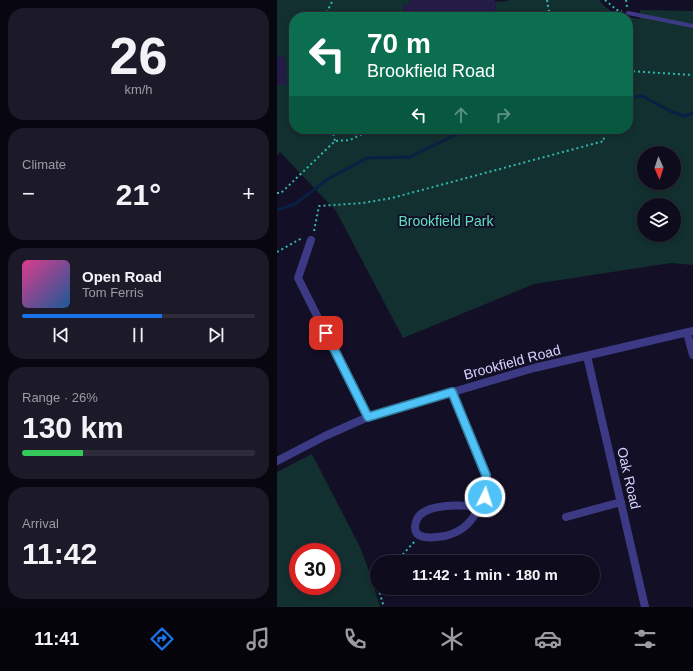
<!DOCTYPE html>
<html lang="en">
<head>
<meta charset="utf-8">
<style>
	:root { --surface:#0e0b1c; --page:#1c1929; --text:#f1f3f6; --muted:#9b9ba3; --line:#2e2b3b; --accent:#1a73e8 }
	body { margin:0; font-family:Helvetica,sans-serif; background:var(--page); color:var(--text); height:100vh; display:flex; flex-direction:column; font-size:15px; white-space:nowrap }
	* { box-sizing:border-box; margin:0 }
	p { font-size:13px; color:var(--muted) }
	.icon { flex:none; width:22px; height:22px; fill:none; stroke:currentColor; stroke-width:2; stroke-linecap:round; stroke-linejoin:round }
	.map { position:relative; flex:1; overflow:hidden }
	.side { display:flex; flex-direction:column; gap:8px; padding:8px; background:#08060f; width:277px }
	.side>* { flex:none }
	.top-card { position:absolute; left:12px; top:12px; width:344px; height:122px; border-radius:16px; box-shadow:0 2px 6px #0003,0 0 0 1px var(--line); background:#0b6e4f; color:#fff; overflow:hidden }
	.needle { width:26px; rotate:177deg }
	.buttons { position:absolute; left:360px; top:146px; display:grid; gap:8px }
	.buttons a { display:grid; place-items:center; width:44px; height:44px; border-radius:50%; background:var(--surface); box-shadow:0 2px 6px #0003,0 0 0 1px var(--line); font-size:20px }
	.speed { position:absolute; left:12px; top:543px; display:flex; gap:8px; font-size:20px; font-weight:700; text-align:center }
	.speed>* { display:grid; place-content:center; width:52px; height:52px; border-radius:50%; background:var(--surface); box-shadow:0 2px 6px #0003,0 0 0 1px var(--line); line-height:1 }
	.speed .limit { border:6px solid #d22; background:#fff; color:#111 }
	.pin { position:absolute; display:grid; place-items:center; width:34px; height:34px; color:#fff; margin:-17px; border-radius:8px; box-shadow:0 2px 6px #0006 }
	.me { position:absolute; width:44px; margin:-22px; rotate:4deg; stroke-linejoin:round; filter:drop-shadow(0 0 3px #0008) }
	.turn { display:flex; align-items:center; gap:14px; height:84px; padding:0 12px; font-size:18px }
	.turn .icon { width:52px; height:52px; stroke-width:2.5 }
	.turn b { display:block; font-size:28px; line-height:34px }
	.lanes { display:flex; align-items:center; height:38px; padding:0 12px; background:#0003; justify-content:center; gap:20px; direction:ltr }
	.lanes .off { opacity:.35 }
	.big { font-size:30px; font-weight:700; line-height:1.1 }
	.side .tile { flex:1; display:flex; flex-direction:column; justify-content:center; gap:6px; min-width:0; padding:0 14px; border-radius:16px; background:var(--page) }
	.side .dial { align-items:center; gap:0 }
	.dial b { font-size:52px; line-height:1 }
	.song { display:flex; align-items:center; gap:12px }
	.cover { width:48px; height:48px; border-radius:6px; background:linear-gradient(135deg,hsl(330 70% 55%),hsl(210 70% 35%)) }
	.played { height:4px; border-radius:2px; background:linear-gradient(90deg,var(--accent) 60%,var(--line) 60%) }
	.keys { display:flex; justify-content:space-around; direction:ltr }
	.heat { display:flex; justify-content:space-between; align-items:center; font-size:22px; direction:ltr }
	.charge { height:6px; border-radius:3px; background:linear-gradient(90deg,#34c759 26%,var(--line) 0) }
	.trip { position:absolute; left:93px; top:555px; width:230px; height:40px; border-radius:20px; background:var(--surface); box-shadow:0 2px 6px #0003,0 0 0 1px var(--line); font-weight:700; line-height:40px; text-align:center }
	.dock { display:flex; height:64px; justify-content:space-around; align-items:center; background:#06040b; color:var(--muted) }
	.dock .icon { width:28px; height:28px }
	.dock .selected { color:var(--accent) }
	.dock b { font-size:18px; color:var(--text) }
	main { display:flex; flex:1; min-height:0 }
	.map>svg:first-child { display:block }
	.green { fill:#12302f; fill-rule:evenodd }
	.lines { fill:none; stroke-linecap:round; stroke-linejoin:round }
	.stream { stroke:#0a1f44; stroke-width:3 }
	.building { fill:#241b47 }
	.path { stroke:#2fb8b0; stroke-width:2; stroke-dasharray:2 3; stroke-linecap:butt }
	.lane { stroke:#3d3a85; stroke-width:4 }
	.street { stroke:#3d3a85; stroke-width:8 }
	.route-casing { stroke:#337fa1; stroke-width:10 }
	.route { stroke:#4fc3f7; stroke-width:7 }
	.labels { text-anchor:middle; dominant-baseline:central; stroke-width:4; stroke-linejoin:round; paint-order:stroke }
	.park-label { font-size:14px; fill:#5fe0c0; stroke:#130f26 }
	.street-label { font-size:14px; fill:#d9d4ff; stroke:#130f26 }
</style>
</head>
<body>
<main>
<section class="side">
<div class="tile dial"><b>26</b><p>km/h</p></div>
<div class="tile"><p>Climate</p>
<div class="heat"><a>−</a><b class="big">21°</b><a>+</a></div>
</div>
<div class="tile">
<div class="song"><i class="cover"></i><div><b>Open Road</b><p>Tom Ferris</p></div></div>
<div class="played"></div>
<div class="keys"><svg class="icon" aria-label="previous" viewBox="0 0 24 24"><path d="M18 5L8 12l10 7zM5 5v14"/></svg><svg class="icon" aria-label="pause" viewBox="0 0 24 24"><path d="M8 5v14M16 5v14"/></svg><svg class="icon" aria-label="next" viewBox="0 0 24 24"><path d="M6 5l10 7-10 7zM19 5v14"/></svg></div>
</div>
<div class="tile"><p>Range · 26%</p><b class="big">130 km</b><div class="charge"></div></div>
<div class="tile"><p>Arrival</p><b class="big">11:42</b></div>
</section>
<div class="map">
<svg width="416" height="607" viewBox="0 0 416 607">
	<rect width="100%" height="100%" fill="#130f26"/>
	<path class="green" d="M0,0H132V4L126,5L127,17H17V129H351V17H219L218,2L231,1V0H322C332,14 347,16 363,19V10L416,11V265L394,263L257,284L126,338L59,211L3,152L0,156ZM367,153H397V183H367ZM367,205H397V235H367Z
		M35,454L83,547L92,571L103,607H0V472ZM21,552H55V586H21Z"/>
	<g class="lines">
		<path class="stream" d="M351,98L365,96L395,112L408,116L416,113
			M0,210L18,204L51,179L90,158L133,157L178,135L186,129"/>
	</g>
	<path class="building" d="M132,0H218L219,17H127L126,5L132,4Z
		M8,56L10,85H0V57Z"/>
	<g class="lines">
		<path class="path" d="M270,0L273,17
			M328,0L340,10L345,11
			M349,0L350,7
			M47,17L56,0
			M351,71L416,75
			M55,129L58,141
			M0,193H4L58,141L73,140L95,129
			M37,231L42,206L86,203L115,198L327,141L326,129
			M0,252L25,238
			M119,562L138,541
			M100,583V585
			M101,588L107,607"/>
		<path class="lane" d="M351,13L416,26"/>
		<path class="street" d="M34,240L21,278L91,417
			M410,333L416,355
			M310,356L368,607
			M175,392C184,413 193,434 202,456C204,462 209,469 209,476C211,490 206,501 199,513C191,526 183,532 168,536C156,538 133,541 139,522C144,502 187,505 203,507
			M0,461L48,436L91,417L257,368L416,331
			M289,517L344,502"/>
	</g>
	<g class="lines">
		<defs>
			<path id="route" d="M49,333L91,417L175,392L209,475L208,497"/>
		</defs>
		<use href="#route" class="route-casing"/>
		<use href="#route" class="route"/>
	</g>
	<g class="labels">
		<g class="park-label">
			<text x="169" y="221">Brookfield Park</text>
		</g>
		<g class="street-label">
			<text transform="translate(235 362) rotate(-15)">Brookfield Road</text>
			<text transform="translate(352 478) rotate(77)">Oak Road</text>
		</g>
	</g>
</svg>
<div class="buttons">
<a><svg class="needle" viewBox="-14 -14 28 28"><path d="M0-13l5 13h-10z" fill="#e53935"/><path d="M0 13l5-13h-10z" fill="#9b9ba3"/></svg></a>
<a><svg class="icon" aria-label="layers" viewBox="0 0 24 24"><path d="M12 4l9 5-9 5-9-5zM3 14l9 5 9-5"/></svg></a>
</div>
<div class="speed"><div class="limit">30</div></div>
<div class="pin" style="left:49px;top:333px;background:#d93025"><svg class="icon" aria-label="arrive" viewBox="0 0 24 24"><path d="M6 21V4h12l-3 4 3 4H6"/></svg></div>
<svg class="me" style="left:208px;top:497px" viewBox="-20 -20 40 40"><circle r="17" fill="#4fc3f7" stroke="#fff" stroke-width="3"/><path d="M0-11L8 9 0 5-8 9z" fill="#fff"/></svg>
<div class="trip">11:42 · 1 min · 180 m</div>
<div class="top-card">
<div class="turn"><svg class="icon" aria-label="left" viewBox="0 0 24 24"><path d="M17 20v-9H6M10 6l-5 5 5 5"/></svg><div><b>70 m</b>Brookfield Road</div></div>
<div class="lanes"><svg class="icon" aria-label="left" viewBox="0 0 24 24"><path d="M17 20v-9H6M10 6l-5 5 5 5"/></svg><svg class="icon off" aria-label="ahead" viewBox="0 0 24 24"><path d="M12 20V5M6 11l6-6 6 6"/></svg><svg class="icon off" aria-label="right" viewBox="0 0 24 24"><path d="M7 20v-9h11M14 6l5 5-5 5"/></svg></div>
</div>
</div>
</main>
<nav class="dock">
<b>11:41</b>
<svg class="icon selected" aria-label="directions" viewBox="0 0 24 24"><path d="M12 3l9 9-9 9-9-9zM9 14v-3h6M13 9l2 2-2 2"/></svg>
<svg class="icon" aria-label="music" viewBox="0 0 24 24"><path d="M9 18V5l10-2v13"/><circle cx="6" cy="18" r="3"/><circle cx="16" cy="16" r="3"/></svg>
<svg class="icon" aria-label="phone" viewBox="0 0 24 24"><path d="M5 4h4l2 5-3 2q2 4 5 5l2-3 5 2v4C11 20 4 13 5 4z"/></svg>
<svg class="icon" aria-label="climate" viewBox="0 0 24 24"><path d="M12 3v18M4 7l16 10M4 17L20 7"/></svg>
<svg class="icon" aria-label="car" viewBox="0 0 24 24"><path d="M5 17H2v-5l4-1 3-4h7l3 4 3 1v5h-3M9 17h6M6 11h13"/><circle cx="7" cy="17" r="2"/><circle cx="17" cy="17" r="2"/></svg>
<svg class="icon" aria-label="filters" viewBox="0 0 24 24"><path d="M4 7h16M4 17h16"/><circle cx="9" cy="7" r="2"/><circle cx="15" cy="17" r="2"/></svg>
</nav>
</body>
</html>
